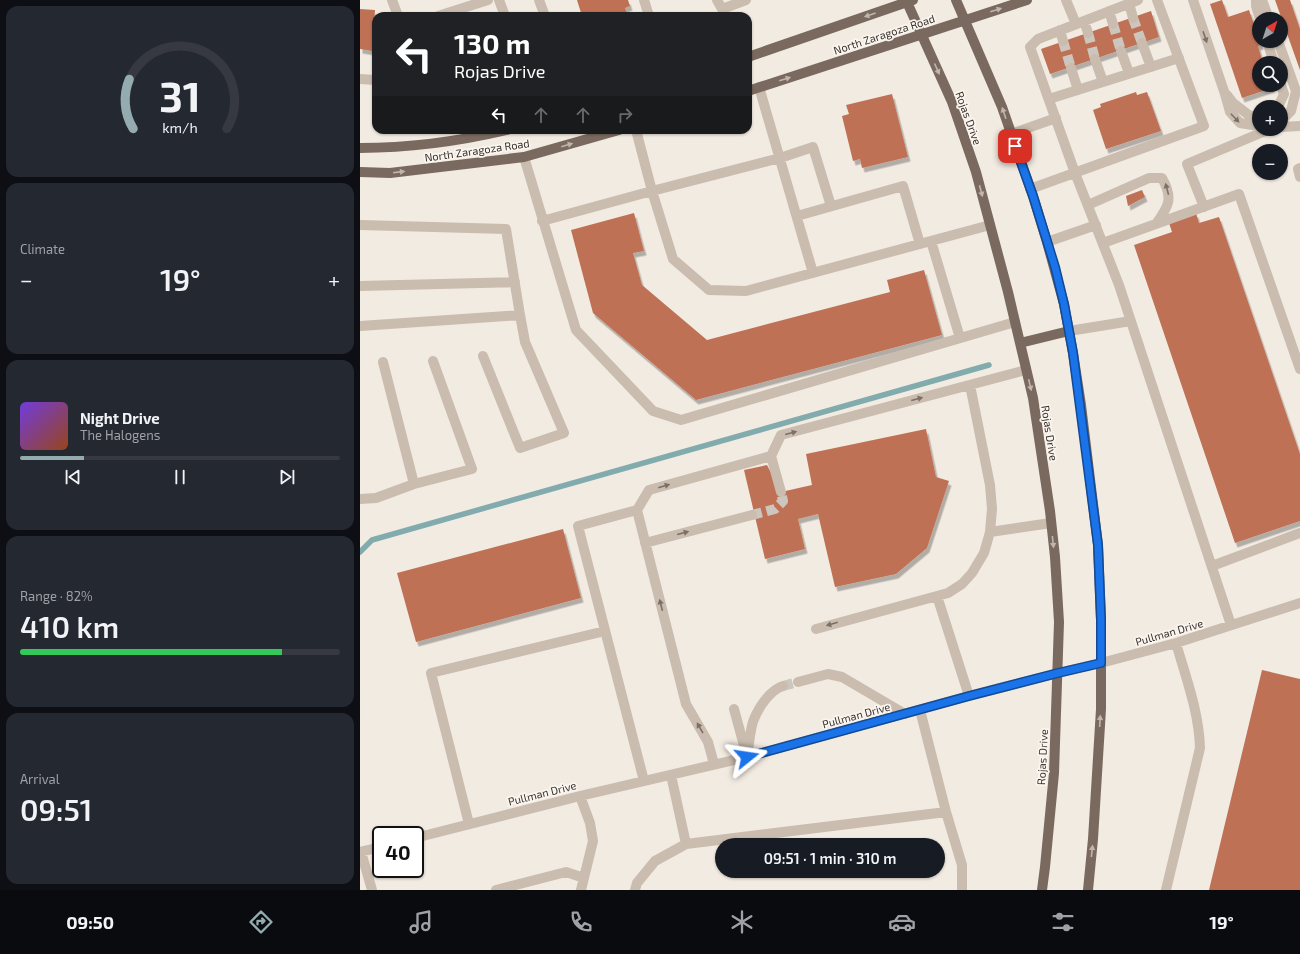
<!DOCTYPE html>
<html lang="en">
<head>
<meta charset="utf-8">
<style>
	:root { --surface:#171b24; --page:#242831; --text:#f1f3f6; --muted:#9ea1a6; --line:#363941; --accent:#94abaf }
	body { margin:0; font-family:"Exo 2",sans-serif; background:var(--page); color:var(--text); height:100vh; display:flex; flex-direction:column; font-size:15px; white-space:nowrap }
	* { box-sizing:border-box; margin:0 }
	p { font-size:13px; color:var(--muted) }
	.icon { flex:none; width:22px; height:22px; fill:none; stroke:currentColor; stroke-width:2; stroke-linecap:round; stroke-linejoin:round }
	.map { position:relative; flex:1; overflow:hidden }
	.details { display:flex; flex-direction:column; gap:6px; padding:6px; background:#0d0f14; width:360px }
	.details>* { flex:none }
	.guide { position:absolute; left:12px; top:12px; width:380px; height:122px; border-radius:12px; box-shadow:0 1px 3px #0004; background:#202124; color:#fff; overflow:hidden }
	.needle { width:26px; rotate:39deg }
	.buttons { position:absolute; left:892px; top:12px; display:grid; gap:8px }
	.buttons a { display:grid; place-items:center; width:36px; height:36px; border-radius:50%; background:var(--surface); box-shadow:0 1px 3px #0004; font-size:20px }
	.speed { position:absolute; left:12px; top:826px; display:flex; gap:8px; font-size:20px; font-weight:700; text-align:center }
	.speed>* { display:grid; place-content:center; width:52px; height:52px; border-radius:50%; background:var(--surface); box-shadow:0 1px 3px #0004; line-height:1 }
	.speed .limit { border:2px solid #111; border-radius:6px; background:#fff; color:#111 }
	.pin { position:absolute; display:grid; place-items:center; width:34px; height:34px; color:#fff; margin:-17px; border-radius:8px; box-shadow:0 2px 6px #0006 }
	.me { position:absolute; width:44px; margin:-22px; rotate:75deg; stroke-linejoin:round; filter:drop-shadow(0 0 3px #0008) }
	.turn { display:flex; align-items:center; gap:14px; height:84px; padding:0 16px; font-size:18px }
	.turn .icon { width:52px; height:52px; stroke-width:2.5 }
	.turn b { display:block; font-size:28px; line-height:34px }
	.lanes { display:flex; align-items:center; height:38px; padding:0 16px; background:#0003; justify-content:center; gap:20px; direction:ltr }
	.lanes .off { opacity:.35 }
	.big { font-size:30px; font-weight:600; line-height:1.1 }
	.details .tile { flex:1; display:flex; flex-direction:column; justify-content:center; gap:6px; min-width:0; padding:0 14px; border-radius:12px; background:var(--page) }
	.details .dial { align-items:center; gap:0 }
	.dial svg { height:104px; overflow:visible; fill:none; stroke:var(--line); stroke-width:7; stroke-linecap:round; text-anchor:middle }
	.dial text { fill:var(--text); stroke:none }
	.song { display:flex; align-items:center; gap:12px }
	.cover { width:48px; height:48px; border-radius:6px; background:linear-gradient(135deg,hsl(260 70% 55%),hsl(20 70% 35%)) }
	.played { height:4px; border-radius:2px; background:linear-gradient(90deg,var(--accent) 20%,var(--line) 20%) }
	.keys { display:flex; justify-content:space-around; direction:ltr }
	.heat { display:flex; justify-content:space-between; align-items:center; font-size:22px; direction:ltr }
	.charge { height:6px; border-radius:3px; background:linear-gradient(90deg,#34c759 82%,var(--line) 0) }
	.trip { position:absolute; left:355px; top:838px; width:230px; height:40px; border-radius:20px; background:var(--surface); box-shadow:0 1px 3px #0004; font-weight:600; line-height:40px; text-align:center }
	.menu { display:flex; height:64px; justify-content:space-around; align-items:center; background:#090b0e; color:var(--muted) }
	.menu .icon { width:28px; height:28px }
	.menu .current { color:var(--accent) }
	.menu b { font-size:18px; color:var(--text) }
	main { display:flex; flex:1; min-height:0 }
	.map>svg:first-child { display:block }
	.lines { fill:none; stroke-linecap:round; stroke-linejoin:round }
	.stream { stroke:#82abae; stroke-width:5.5 }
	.building { fill:#bf7154; filter:url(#shadow) }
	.minor-tunnel { stroke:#cdc6be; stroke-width:10; stroke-dasharray:10 5; stroke-linecap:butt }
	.minor { stroke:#cabcae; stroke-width:10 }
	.major { stroke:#7a695e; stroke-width:10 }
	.oneway { fill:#c0b6ae }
	.oneway2 { fill:#7b7066 }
	.route-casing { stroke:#114b97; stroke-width:10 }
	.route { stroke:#1a73e8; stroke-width:7 }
	.labels { text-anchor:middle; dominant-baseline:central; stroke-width:3.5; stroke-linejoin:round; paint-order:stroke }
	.street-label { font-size:11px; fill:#3a312c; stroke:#faf5ef }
</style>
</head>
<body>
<main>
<section class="details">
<div class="tile dial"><svg viewBox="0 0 100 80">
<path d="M14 69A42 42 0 1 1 86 69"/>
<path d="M14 69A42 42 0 0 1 11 31" stroke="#94abaf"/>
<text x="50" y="56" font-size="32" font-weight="700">31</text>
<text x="50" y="72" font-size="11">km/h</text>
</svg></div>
<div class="tile"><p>Climate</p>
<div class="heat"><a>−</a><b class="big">19°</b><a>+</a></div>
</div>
<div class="tile">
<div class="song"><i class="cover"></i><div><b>Night Drive</b><p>The Halogens</p></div></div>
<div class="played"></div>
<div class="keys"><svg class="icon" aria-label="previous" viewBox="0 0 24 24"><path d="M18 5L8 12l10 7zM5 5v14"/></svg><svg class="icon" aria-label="pause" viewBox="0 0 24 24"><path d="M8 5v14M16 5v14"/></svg><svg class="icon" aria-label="next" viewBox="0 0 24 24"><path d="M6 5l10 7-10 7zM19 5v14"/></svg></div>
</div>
<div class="tile"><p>Range · 82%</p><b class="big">410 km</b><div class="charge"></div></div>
<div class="tile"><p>Arrival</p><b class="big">09:51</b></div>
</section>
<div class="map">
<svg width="940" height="890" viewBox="0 0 940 890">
	<defs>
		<filter id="shadow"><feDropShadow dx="2.5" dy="4.5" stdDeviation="0" flood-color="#0004"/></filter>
	</defs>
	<rect width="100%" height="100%" fill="#f2ebe2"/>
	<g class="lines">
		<path class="stream" d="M0,552L12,540L629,365"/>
	</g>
	<path class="building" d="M217,0H268L270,6L265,8L267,13L258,16H222Z
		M862,0L868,17L889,10L901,45L898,46L903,63H899V85H911L912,88L882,98L850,4Z
		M915,0H930L940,29V70Z
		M0,9L15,10L12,51L0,49Z
		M791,11L799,37L690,74L681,49Z
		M776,92L777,95L787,92L801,131L746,149L733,110L741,107L740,104Z
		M532,94L548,157L502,168L500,159L493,161L482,116L489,114L486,105Z
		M782,190L785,197L768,206L766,196Z
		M274,213L284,251L273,253L282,285L347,340L530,292L527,280L564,270L582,335L336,400L233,313L211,230Z
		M836,213L839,223L859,217L940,454V521L875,543L774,245L812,232L809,223Z
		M566,429L576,477L589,481L567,548L536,574L475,587L458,514L438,519L445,549L405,559L384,470L407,465L421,492L452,485L446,454Z
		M203,529L221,598L56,642L37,573Z
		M902,670L940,679V890H849Z"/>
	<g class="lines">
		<path class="minor-tunnel" d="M773,18L782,43
			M753,24L761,51
			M728,33L735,59
			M703,41L711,68
			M392,515L415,509L423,501L421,492
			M423,686L438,682"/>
		<path class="minor" d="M32,0L38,16
			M139,0L145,16
			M179,0L185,16
			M284,0L289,16
			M357,0L362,9L386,0
			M706,0L716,24
			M778,0L678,39L670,47L715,173L759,285L871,625
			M833,0L865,94L870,112L880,123L899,126
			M896,0V6L900,19
			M902,0L909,19
			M769,3L773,18
			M749,11L753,24
			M78,16L128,0
			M724,21L728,33
			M700,30L703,41
			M907,41L914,63
			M918,41L936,91L931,111L921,121
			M782,43L791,67
			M761,51L769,73
			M735,59L743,82
			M711,68L718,90
			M0,79L16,80
			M399,87L453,273
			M867,95L873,103L890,116H899
			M689,99L819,58
			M918,107L924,94L921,85
			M921,127L940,126
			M276,130L292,191L313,259L349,290L386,291L630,225
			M651,134L696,118
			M164,157L216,330L293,411L321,420L655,322
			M940,168L938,169L940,177
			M670,189L844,126L797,0
			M728,205L789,178H802C814,199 808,207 796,224
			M844,207L827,164L910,129
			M437,216L543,186L560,244
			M182,221L292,191L420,158L453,147L471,206
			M0,225L146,229L160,315
			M571,241L600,338
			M687,242L736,225
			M743,243L879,194L940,369
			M0,286L155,282
			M0,326L160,315L165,342L204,433L160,448L123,356
			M709,331L771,321
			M23,362L54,484
			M411,456L421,492
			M0,499L16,498L54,484L112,469L73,361
			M277,510L326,704L348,742L354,764
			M630,532L691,523
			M285,543L392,515
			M852,566L940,533
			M577,596L609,696
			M456,629L588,593L602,584L612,573L624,553L630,532L632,509L630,485L610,385
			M438,682L468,674L482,677L545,714
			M374,709L386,753
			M387,757C389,747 390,728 394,719C399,707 410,690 423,686
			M311,775L326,844L586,812L560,710
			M284,781L218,526L277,510L289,490L411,456L421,435L666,370
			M220,796L230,823L233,841L221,890
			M586,812L602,865V890
			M109,824L71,673L245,631
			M55,838L220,796L387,757L609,696L698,673L741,663L816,643L940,603
			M0,852L21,847
			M1,852L12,890
			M136,890L206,872L224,878
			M275,890L277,883L295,861L326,844
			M806,890L840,748C839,712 826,678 816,643"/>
		<path class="major" d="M546,0L592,102L616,172L648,292L673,398L690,511L695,557L699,622L694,773L685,867L682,890
			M596,0L642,107L673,196L687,242L704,304L713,353L721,405L738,545L741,620V709L733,839L728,890
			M388,57L553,0
			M388,91L667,0
			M0,148C49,148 100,141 147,130
			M0,172L30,173L164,157L259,130
			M660,343L709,331"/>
	</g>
	<defs><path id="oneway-solid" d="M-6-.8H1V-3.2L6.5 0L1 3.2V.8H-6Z"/></defs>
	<g class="oneway">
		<use href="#oneway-solid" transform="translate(636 10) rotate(-18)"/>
		<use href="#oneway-solid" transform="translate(510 15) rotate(161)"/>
		<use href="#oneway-solid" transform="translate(577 69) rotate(66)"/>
		<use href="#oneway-solid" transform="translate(425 79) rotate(-18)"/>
		<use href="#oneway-solid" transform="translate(644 113) rotate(-109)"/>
		<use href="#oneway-solid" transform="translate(207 145) rotate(-16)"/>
		<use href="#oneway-solid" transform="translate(39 172) rotate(-7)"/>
		<use href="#oneway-solid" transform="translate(621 191) rotate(75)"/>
		<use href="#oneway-solid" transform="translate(670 385) rotate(77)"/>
		<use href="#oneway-solid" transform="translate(693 542) rotate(84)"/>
		<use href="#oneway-solid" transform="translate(740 721) rotate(-87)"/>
		<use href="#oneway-solid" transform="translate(732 851) rotate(-84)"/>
	</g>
	<g class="oneway2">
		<use href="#oneway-solid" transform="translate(845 37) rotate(71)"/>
		<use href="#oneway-solid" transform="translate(875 118) rotate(46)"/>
		<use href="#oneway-solid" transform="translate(807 189) rotate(-105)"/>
		<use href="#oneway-solid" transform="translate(557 399) rotate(-15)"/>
		<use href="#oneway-solid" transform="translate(431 433) rotate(-15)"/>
		<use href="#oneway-solid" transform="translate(304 486) rotate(-16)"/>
		<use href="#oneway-solid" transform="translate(323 533) rotate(-15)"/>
		<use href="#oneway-solid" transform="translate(301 605) rotate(-104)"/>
		<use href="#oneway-solid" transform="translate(472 624) rotate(164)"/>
		<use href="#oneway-solid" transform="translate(340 728) rotate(-120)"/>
	</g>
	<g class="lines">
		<defs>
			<path id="route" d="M387,757L609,696L698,673L741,663V620L738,545L713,353L704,304L695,267L673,196L655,146"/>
		</defs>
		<use href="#route" class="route-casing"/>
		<use href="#route" class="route"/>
	</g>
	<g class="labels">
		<g class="street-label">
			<text transform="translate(524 34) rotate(-18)">North Zaragoza Road</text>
			<text transform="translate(609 118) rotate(70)">Rojas Drive</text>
			<text transform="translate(117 150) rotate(-8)">North Zaragoza Road</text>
			<text transform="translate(690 433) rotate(81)">Rojas Drive</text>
			<text transform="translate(809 632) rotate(-16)">Pullman Drive</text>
			<text transform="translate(496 715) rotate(-15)">Pullman Drive</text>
			<text transform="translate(682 757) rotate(-87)">Rojas Drive</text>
			<text transform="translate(182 793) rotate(-14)">Pullman Drive</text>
		</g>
	</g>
</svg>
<div class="buttons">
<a><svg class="needle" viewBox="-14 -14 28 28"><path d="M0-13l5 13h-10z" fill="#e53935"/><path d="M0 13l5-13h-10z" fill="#9ea1a6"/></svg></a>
<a><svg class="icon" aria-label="search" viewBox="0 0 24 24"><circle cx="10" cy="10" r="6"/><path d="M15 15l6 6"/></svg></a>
<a>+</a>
<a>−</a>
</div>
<div class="speed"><div class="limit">40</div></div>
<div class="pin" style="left:655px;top:146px;background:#d93025"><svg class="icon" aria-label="arrive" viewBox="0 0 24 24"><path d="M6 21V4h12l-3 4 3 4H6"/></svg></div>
<svg class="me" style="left:387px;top:757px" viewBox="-20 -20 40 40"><path d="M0-17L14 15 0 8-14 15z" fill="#1a73e8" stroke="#fff" stroke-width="4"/></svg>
<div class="trip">09:51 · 1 min · 310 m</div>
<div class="guide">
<div class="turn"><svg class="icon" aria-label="left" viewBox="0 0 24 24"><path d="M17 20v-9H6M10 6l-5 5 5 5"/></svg><div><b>130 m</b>Rojas Drive</div></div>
<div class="lanes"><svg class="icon" aria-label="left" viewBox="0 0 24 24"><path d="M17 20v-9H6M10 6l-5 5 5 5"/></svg><svg class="icon off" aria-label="ahead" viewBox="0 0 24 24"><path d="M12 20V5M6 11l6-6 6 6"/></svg><svg class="icon off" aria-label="ahead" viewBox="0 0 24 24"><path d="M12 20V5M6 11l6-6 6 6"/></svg><svg class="icon off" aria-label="right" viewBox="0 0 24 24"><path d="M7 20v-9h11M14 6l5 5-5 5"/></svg></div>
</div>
</div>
</main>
<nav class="menu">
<b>09:50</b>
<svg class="icon current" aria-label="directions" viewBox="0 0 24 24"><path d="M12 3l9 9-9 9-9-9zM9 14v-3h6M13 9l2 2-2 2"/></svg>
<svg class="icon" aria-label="music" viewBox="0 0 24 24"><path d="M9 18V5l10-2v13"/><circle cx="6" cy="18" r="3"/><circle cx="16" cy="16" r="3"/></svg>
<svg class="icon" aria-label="phone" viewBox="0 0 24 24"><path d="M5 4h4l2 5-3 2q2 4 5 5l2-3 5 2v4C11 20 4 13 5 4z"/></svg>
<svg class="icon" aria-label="climate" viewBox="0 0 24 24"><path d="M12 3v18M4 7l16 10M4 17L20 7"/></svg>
<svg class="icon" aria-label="car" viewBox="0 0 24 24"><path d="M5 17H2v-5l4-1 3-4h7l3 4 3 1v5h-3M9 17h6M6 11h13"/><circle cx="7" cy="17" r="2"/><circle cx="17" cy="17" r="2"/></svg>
<svg class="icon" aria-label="filters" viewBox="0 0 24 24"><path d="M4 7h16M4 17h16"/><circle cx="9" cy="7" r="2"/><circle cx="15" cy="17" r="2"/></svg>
<b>19°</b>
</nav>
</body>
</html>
